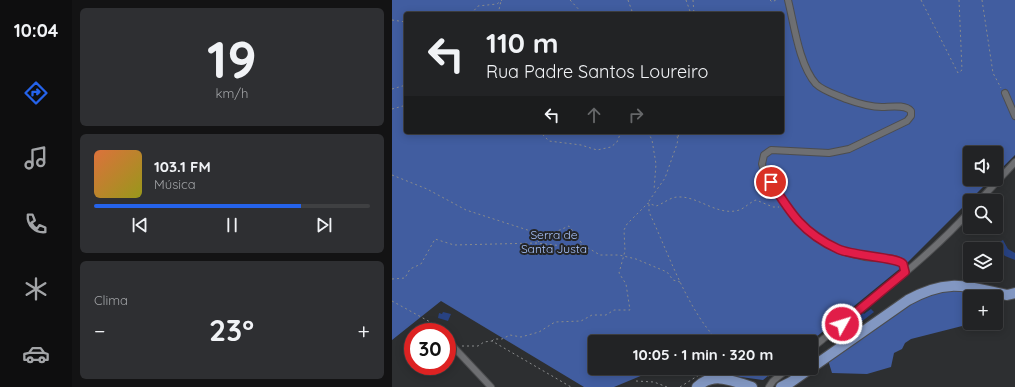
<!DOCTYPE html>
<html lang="pt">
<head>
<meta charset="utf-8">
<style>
	:root { --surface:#222325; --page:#2e2f32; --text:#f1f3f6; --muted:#a2a4a7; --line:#3f4042; --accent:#2563eb }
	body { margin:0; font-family:Quicksand,sans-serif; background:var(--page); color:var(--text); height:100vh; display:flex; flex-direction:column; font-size:15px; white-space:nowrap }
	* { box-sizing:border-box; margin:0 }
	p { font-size:13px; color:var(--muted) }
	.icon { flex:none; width:22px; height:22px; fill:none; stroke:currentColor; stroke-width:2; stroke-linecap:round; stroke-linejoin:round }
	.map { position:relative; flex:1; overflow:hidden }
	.side { display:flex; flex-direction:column; gap:8px; padding:8px; background:#131314; width:320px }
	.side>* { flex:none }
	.hud { position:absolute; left:12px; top:12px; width:380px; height:122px; border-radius:4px; box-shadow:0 2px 10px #0003,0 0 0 1px var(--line); background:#222325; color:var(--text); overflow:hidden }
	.controls { position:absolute; left:571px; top:146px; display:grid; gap:8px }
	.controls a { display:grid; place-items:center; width:40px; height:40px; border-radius:4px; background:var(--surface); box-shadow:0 2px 10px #0003,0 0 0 1px var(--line); font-size:20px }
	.speed { position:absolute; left:12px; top:323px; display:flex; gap:8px; font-size:20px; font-weight:700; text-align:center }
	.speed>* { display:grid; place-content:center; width:52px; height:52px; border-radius:50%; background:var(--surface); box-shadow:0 2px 10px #0003,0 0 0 1px var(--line); line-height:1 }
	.speed .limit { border:6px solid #d22; background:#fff; color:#111 }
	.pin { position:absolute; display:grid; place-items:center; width:34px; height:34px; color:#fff; margin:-17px; border:2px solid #fff; border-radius:50%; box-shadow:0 1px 4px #0007 }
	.me { position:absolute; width:44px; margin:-22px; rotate:51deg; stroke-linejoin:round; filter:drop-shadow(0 0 3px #0008) }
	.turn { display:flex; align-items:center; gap:14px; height:84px; padding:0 16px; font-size:18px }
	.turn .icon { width:52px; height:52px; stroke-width:2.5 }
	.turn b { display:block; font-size:28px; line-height:34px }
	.lanes { display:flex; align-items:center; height:38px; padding:0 16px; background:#0003; justify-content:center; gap:20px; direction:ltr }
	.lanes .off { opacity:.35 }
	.big { font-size:30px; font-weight:700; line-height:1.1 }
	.side .tile { flex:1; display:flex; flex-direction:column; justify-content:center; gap:6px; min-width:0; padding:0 14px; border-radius:6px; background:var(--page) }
	.side .dial { align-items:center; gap:0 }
	.dial b { font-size:52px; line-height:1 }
	.song { display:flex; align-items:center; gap:12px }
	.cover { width:48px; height:48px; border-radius:6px; background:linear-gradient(135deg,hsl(20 70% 55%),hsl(60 70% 35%)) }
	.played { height:4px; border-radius:2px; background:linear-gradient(90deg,var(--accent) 75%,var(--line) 75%) }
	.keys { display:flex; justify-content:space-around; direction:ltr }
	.heat { display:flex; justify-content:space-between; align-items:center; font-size:22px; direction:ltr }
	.trip { position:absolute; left:196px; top:335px; width:230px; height:40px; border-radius:4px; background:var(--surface); box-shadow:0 2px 10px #0003,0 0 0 1px var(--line); font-weight:700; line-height:40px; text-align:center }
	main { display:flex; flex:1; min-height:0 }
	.menu { display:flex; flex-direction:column; width:72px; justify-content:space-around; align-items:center; background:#0e0e0f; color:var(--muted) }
	.menu .icon { width:28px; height:28px }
	.menu .current { color:var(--accent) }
	.menu b { font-size:18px; color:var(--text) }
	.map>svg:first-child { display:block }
	.forest { fill:#415da0; fill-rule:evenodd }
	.building { fill:#284282 }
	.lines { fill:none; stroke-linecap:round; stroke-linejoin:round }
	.minor-casing { stroke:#4c4d4f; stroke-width:8 }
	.primary-casing { stroke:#4c4d4f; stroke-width:12 }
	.path { stroke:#898b8c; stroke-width:1; stroke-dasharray:2 3; stroke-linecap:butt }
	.minor { stroke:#6e6f72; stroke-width:6 }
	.primary { stroke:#8297c2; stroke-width:10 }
	.route-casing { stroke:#92132f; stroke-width:10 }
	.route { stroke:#e11d48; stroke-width:7 }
	.labels { text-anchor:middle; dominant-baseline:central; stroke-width:4; stroke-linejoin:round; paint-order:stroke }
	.park-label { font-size:12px; fill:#a9c4fd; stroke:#242527 }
</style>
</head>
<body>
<main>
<nav class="menu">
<b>10:04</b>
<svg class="icon current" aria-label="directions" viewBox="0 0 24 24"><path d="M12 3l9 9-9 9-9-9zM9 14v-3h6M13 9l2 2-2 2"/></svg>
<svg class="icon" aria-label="music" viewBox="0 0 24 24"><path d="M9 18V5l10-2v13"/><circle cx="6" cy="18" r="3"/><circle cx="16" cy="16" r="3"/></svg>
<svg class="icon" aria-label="phone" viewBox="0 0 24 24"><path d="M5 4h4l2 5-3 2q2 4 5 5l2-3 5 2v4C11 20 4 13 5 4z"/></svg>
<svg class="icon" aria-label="climate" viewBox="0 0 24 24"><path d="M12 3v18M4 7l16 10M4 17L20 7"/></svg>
<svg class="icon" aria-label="car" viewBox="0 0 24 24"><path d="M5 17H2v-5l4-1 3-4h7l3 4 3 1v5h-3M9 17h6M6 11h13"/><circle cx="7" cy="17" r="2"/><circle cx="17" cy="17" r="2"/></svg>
</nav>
<section class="side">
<div class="tile dial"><b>19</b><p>km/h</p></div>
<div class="tile">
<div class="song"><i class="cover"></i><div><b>103.1 FM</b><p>Música</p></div></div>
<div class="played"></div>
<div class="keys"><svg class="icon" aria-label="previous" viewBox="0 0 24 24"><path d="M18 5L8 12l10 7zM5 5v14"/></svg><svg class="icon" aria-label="pause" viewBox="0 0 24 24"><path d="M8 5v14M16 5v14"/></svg><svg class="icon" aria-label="next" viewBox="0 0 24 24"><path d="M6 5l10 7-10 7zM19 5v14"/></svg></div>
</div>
<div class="tile"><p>Clima</p>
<div class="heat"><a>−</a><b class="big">23°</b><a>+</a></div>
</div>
</section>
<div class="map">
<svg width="623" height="387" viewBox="0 0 623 387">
	<rect width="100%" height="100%" fill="#2d2f31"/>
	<path class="forest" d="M0,0H623V155L604,174V153H578V179H599L516,262L418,342H203V368H386L371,380L304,371L251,375L222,387H192L49,301L0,340ZM14,14H390V132H14Z
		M574,288L578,324L519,339L513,343L510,349L502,353L499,367L475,374L440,373L436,360L518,302L547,289Z"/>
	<path class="building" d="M611,240L616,249L623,253V260L613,256L608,251L604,244Z
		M479,309L482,312L460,329L456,325L471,313L472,314Z
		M51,312L59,314L56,321L46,318L47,313L50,314Z"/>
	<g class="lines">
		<defs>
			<path id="minor" d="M396,0C402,24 407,65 424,84C431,91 445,95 454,99C465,103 478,107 490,107C498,107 513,104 519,111V116L515,121L457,149L437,153L379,150L372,155L370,164L372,171C393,205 408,233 447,250C454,253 465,255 473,257C484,259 504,255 511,264L513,272
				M613,93L623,116
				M587,201L623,162
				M55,340L99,387
				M419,349C473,304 531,263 578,211
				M377,387L381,381L397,368"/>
			<path id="primary" d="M305,387C322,371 340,381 360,387
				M389,387L399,382L516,300C556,278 573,286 615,295L623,293"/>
		</defs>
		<use href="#minor" class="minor-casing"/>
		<use href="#primary" class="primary-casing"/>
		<path class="path" d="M178,0L191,14
			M236,0L241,14
			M294,0L299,14
			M301,0L302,14
			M378,0L380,2L384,0
			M529,0L566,73L570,70L567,0
			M590,0L601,73L609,88
			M79,14L86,6L105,4L110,0
			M106,14L109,1
			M0,20L14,22
			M0,89L14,85
			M0,109L11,106L14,108
			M256,132L260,140L264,164L262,190
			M283,132L286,139L285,144L273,178L257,201V212C276,252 295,310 327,342
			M136,133H149L157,141L189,145L205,150L219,147L225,142L229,132
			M286,137L287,132
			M0,175L35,189L74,210L154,236L177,226L191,245L208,255H227L244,259L275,272L281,280L288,282
			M146,242L154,236
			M0,279L13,278L18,269L29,264L43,239L62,245L145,243L180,247L190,245
			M0,301L40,323L46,332
			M100,341L102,339H110L118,335L129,337L147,332L163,322L189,321L200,315H214L222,310H238L234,284L227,273L233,251L232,230L235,224L256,203L264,206C271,204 278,197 286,197C305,196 323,214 343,211C352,210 356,203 364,200L381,207H387
			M70,346H86L92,342L100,341L179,387
			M362,368L377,376
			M244,381L262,382L275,387
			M288,387L318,368"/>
		<use href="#minor" class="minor"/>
		<use href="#primary" class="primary"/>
	</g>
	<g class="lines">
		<defs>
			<path id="route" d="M379,182C399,214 411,233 446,249C460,256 505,257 511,264L513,272L450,324"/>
		</defs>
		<use href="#route" class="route-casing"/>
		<use href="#route" class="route"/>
	</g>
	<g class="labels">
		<g class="park-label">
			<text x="162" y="234">Serra de<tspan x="162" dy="14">Santa Justa</tspan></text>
		</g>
	</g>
</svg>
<div class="controls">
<a><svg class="icon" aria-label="sound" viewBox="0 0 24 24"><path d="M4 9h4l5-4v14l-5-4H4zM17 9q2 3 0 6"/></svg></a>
<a><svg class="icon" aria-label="search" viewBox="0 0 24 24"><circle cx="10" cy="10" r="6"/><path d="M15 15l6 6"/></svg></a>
<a><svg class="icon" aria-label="layers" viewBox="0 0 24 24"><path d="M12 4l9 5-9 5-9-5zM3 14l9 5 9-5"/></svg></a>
<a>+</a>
</div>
<div class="speed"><div class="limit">30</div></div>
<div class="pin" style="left:379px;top:182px;background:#d93025"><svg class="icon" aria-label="arrive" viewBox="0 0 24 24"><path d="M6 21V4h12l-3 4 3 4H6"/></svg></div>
<svg class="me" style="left:450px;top:324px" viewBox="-20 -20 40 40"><circle r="17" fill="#e11d48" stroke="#fff" stroke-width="3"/><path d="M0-11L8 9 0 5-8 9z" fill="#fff"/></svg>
<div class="trip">10:05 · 1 min · 320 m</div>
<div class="hud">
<div class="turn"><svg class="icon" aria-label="left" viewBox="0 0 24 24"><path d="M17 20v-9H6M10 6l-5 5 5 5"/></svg><div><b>110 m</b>Rua Padre Santos Loureiro</div></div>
<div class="lanes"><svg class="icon" aria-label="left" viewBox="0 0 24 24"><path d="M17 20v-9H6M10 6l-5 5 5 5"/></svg><svg class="icon off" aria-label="ahead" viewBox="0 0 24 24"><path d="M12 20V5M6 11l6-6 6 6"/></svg><svg class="icon off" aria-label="right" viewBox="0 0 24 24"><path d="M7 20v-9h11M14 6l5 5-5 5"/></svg></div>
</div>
</div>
</main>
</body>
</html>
